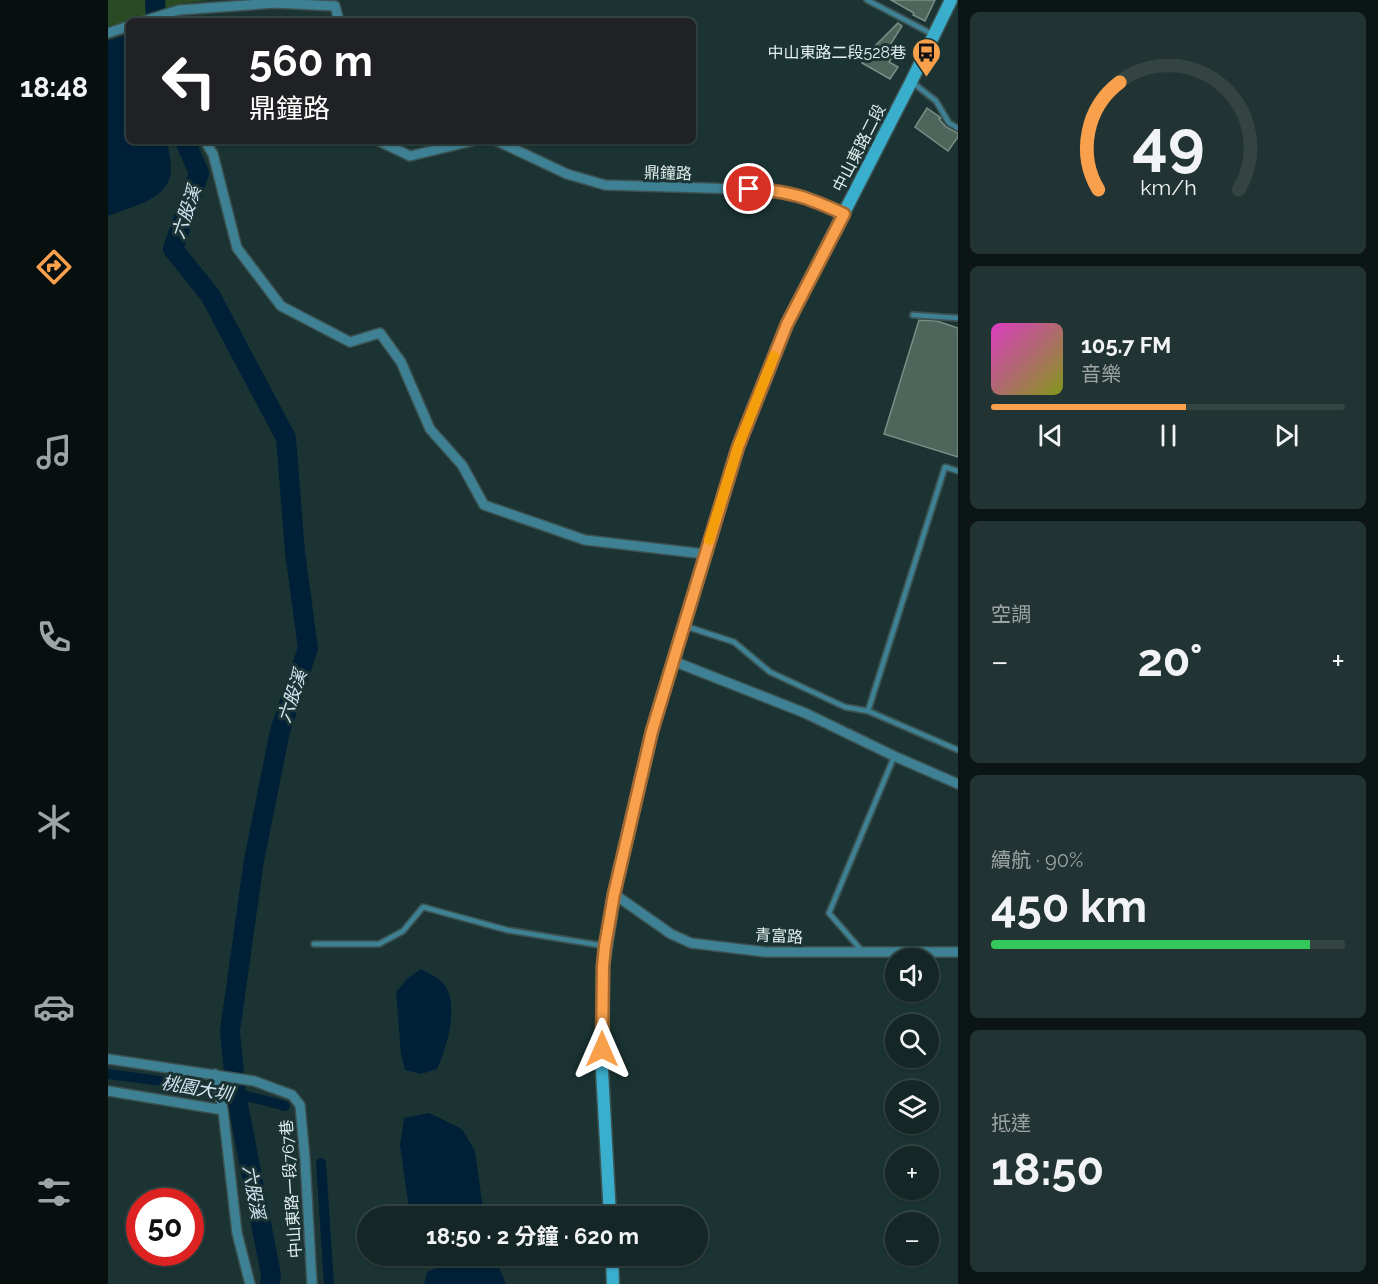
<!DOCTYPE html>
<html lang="zh-TW">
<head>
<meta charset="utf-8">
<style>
	:root { --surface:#142726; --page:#213332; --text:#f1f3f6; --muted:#9da5a7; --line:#334443; --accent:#f9a04d }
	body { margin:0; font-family:Raleway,"Noto Sans TC",sans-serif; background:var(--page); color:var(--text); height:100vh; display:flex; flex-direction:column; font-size:22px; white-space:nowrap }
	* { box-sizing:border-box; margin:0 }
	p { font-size:20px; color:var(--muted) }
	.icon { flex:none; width:33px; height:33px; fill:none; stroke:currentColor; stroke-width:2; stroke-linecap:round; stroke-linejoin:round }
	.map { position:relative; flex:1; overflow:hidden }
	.side { display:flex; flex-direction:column; gap:12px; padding:12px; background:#0b1515; width:420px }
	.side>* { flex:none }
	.guide { position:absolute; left:18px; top:18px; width:570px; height:126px; border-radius:9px; box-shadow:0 2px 4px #0004,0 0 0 2px var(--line); background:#202124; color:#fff; overflow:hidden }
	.tools { position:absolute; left:777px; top:948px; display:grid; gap:12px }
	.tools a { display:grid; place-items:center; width:54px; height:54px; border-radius:50%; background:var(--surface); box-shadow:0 2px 4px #0004,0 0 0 2px var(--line); font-size:30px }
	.speed { position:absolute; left:18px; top:1188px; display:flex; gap:12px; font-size:30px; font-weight:700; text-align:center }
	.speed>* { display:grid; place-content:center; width:78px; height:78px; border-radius:50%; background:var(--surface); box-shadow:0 2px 4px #0004,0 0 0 2px var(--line); line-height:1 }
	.speed .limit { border:9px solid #d22; background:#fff; color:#111 }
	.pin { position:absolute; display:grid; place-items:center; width:51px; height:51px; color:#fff; margin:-26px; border:3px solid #fff; border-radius:50%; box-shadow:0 2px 6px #0007 }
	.me { position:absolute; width:66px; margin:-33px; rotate:0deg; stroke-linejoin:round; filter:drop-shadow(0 0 4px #0008) }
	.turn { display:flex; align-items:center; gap:21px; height:126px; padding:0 24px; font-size:27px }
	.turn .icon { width:78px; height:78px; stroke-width:2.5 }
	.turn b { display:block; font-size:42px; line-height:51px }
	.big { font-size:45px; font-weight:700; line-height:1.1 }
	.side .widget { flex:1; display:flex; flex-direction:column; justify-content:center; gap:9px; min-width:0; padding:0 21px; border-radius:9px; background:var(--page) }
	.side .dial { align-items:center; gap:0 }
	.dial svg { height:156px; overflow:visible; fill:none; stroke:var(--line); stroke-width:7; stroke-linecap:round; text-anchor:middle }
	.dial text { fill:var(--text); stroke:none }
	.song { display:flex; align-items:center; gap:18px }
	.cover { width:72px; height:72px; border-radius:9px; background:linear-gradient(135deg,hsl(310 70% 55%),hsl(70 70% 35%)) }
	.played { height:6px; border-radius:3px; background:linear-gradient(90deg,var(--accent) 55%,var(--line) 55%) }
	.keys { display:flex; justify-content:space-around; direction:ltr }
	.heat { display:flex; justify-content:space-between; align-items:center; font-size:33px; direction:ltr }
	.charge { height:9px; border-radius:4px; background:linear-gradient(90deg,#34c759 90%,var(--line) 0) }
	.trip { position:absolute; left:249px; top:1206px; width:351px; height:60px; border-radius:30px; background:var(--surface); box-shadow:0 2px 4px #0004,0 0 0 2px var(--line); font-weight:700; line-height:60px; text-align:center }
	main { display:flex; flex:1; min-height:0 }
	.dock { display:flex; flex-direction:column; width:108px; justify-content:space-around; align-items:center; background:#08100f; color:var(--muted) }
	.dock .icon { width:42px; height:42px }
	.dock .selected { color:var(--accent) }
	.dock b { font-size:27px; color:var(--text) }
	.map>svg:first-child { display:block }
	.green { fill:#2a4a24 }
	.water { fill:#002038 }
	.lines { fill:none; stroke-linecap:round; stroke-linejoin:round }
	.canal { stroke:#002038; stroke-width:10 }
	.river { stroke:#002038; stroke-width:20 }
	.building { fill:#4e655b; stroke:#778f84; stroke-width:1.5 }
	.service-casing { stroke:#3b5251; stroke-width:8 }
	.minor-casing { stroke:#3b5251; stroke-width:12 }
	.secondary-casing { stroke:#3b5251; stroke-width:15 }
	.service { stroke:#3f8194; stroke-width:4.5 }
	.minor { stroke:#3f8194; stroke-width:9 }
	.secondary { stroke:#3aaecd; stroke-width:12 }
	.route-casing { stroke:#a26832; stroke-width:15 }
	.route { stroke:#f9a04d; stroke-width:10 }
	.slow { stroke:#f59e0b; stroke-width:10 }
	.labels { text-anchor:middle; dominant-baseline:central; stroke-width:6; stroke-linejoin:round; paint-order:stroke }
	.poi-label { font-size:16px; fill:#e0eeed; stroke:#1b3433; text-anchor:end }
	.street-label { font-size:16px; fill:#e0eeed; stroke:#1b3433 }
	.water-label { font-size:18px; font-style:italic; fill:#d4e4f3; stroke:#1b3433 }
</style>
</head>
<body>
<main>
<nav class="dock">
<b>18:48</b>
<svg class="icon selected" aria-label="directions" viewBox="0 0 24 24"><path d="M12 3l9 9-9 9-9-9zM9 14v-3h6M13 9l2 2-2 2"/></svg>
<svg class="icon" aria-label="music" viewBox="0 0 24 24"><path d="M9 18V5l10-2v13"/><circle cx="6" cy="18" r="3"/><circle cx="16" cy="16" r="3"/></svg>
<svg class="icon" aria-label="phone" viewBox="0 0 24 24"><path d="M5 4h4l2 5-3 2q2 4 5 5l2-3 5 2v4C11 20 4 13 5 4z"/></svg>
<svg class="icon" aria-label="climate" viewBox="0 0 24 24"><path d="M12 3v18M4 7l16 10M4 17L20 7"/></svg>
<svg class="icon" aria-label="car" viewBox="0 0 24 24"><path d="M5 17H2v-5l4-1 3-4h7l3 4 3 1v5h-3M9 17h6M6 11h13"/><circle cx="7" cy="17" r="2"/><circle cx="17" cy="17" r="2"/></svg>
<svg class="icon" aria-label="filters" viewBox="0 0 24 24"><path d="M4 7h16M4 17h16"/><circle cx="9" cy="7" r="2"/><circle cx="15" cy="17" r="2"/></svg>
</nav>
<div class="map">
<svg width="850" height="1284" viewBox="0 0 850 1284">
	<rect width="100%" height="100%" fill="#1b3433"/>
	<path class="green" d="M0,0H101L71,4L0,28Z"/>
	<path class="water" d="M21,34V141H58C62,151 62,158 63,168C63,200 24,206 0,216V41Z
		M313,969C320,973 329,977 334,982C353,1001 339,1048 329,1069L313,1074L297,1070L293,1054L288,992L300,978Z
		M321,1113L354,1129L367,1151L376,1216H302L292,1145L296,1118Z
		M358,1256H386L398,1284H316L319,1272Z"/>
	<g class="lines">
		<path class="canal" d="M0,1074C60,1082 119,1089 177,1106
			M213,1163L221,1284"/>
		<path class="river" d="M47,0L48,21
			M77,141L91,173L65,249L102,295L178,438L187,552L200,648L172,731L146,860L122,1031L128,1094L163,1275L162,1284"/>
	</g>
	<path class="building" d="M783,0H827L817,21L805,15L806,13Z
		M790,23L794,26L782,45L789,49L781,62L790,67L782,79L754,63L762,51Z
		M819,108L833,118L831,119L838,127L850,133V137L840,151L807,127Z
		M811,320L829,321L850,328V457L776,434Z"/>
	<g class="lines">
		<defs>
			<path id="service" d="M759,0L824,34
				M804,82L828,101L841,123L850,128
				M805,315L850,318
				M577,626L626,642L662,672L737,707L760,711L837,467L850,471
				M760,711L850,750
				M206,944H271L295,931L315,907L399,930L497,946
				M754,951L721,913L786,757"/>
			<path id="minor" d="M36,21L71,10L167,3L227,6L231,21
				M0,33L21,26
				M97,141L105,154L129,248L173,306L242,342L272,333L293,362L322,429L354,465L376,505L477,540L597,554
				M271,141L302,156L364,141
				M389,141L459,174L497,185L661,190L698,197L736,214
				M565,661L697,713L786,756L850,784
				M506,894L563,934L583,943L657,952H850
				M0,1059L146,1081L184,1095L192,1105L197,1159L204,1284
				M107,1074L115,1110L129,1233L142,1284
				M0,1091L115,1110"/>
			<path id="secondary" d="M502,1216L494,1070L495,966L506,894L544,731L630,447L679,324L803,82L843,0
				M504,1256L505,1284"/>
		</defs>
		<use href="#service" class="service-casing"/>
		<use href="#minor" class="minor-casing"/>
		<use href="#secondary" class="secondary-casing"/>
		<use href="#service" class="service"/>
		<use href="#minor" class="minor"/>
		<use href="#secondary" class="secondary"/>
	</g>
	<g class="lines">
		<defs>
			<path id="route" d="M494,1049L495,966L497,946L506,894L544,731L630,447L679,324L736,214C701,198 680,190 641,189"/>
		</defs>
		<use href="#route" class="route-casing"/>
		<use href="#route" class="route"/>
		<path class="slow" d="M601,540L630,447L666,356"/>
	</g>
	<defs>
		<symbol id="bus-pin" viewBox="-11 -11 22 30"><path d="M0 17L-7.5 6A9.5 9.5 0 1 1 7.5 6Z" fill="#f9a04d" stroke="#1b3433"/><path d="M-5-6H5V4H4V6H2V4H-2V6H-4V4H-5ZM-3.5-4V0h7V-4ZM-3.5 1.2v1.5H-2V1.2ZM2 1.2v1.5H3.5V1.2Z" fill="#111"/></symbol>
	</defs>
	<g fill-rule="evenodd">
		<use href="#bus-pin" x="802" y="36" width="33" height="45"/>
	</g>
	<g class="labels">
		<g class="poi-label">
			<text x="798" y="52">中山東路二段528巷</text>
		</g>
		<g class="street-label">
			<text transform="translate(751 148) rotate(-63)">中山東路二段</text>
			<text transform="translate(560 173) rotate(2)">鼎鐘路</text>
			<text transform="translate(671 936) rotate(3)">青富路</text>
			<text transform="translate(183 1189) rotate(-94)">中山東路一段767巷</text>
		</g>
		<g class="water-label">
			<text transform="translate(78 212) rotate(-71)">六股溪</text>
			<text transform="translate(184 696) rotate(-71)">六股溪</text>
			<text transform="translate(89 1088) rotate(10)">桃園大圳</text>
			<text transform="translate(146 1192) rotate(80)">六股溪</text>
		</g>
	</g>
</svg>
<div class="tools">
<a><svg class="icon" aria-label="sound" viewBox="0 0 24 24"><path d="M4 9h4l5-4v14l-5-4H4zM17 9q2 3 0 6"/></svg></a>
<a><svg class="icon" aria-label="search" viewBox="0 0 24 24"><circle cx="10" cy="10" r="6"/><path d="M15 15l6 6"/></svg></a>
<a><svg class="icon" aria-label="layers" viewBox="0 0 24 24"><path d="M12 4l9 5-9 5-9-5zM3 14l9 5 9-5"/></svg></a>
<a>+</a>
<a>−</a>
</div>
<div class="speed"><div class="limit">50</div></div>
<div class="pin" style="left:641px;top:189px;background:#d93025"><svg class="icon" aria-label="arrive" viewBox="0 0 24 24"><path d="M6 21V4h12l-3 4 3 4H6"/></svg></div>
<svg class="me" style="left:494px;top:1049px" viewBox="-20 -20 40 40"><path d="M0-17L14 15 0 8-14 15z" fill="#f9a04d" stroke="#fff" stroke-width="4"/></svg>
<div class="trip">18:50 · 2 分鐘 · 620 m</div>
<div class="guide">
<div class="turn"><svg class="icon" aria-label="left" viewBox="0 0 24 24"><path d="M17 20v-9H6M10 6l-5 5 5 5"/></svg><div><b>560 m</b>鼎鐘路</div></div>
</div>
</div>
<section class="side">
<div class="widget dial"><svg viewBox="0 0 100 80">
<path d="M14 69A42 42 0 1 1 86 69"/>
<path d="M14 69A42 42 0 0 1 25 14" stroke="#f9a04d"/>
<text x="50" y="56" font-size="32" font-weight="700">49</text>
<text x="50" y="72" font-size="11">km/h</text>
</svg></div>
<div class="widget">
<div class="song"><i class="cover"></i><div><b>105.7 FM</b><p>音樂</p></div></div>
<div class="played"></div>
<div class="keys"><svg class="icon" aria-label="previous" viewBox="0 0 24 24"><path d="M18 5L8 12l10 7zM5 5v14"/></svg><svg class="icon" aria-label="pause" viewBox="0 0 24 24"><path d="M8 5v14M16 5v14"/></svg><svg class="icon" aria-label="next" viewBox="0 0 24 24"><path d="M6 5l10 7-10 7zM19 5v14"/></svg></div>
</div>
<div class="widget"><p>空調</p>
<div class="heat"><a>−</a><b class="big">20°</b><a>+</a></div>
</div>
<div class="widget"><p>續航 · 90%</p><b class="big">450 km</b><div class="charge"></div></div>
<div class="widget"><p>抵達</p><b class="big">18:50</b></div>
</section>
</main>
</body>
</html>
